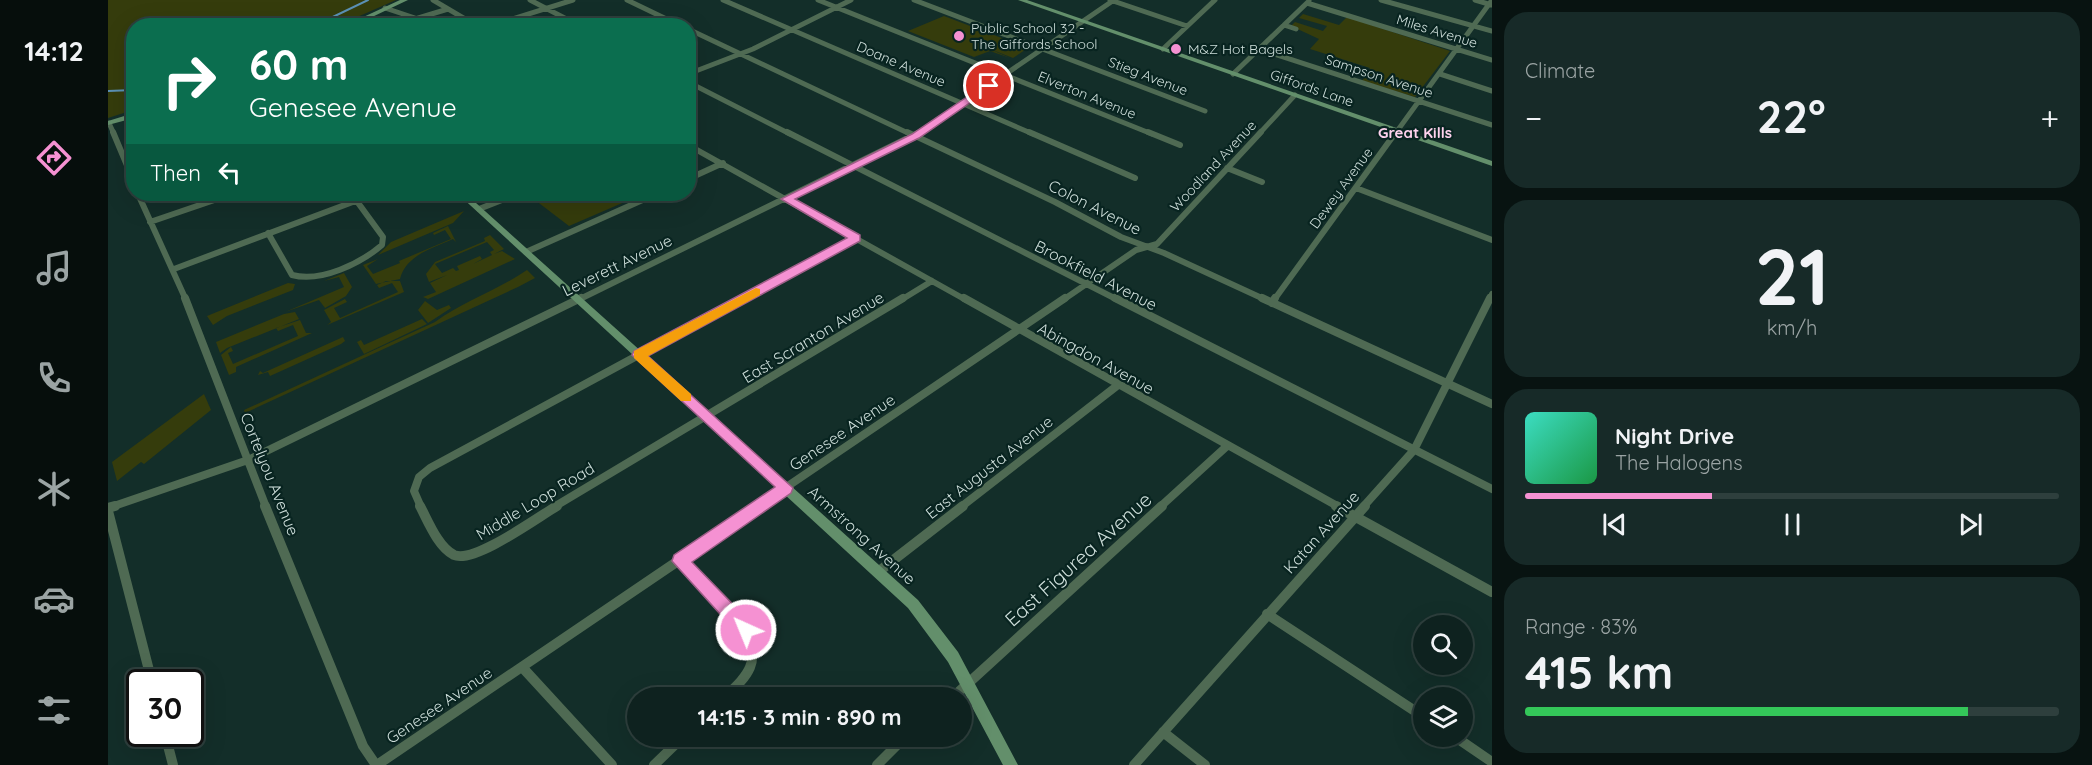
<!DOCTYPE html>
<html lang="en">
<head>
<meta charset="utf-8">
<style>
	:root { --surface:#0e221f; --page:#172a28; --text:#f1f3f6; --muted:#9ba4a4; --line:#2e3f3d; --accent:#f591d2 }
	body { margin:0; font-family:Quicksand,sans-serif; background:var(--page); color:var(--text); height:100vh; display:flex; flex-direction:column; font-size:22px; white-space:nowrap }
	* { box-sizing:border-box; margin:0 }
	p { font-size:20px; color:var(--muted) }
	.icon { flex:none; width:33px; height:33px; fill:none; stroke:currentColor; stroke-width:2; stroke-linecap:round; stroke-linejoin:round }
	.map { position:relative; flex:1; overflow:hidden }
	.panel { display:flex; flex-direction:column; gap:12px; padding:12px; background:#081311; width:600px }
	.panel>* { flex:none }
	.top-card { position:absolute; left:18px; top:18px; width:570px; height:183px; border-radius:24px; box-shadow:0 6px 24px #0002,0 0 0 2px var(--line); background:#0b6e4f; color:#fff; overflow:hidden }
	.buttons { position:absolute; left:1305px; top:615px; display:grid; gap:12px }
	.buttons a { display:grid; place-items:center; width:60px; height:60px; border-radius:50%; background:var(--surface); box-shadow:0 6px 24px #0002,0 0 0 2px var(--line); font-size:30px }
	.speed { position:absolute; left:18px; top:669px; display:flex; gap:12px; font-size:30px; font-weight:700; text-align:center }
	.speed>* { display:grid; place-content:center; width:78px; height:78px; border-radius:50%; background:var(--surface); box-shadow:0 6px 24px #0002,0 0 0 2px var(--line); line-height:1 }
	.speed .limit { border:3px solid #111; border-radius:9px; background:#fff; color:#111 }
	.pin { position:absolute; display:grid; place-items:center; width:51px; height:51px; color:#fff; margin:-26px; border:3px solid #fff; border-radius:50%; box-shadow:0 2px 6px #0007 }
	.me { position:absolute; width:66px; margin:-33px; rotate:316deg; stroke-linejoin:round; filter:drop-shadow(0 0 4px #0008) }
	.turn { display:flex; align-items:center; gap:21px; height:126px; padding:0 24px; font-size:27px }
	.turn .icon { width:78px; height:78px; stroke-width:2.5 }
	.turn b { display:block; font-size:42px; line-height:51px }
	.then { display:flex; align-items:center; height:57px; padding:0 24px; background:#0003; gap:12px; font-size:22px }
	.big { font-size:45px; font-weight:800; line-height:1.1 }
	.panel .widget { flex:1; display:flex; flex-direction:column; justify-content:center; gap:9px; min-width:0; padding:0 21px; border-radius:24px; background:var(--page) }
	.panel .dial { align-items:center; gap:0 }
	.dial b { font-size:78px; line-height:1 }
	.song { display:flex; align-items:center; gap:18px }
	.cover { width:72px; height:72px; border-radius:9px; background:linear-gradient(135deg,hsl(170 70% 55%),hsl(140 70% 35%)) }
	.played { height:6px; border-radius:3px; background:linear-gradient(90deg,var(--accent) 35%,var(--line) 35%) }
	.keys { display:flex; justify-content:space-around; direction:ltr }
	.heat { display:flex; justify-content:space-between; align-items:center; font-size:33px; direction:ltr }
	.charge { height:9px; border-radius:4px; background:linear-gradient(90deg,#34c759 83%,var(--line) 0) }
	.trip { position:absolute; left:519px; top:687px; width:345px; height:60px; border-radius:30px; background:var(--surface); box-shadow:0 6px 24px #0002,0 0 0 2px var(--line); font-weight:800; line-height:60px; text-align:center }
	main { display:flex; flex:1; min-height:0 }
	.dock { display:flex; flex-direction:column; width:108px; justify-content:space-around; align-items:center; background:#060e0c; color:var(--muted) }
	.dock .icon { width:42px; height:42px }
	.dock .selected { color:var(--accent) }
	.dock b { font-size:27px; color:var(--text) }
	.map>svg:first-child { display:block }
	.green { fill:#353c0c; fill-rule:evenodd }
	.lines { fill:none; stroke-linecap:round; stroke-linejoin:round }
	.stream { stroke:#5b91b6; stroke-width:2 }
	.street-far3 { stroke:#4f6a53; stroke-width:5 }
	.street-far2 { stroke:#4f6a53; stroke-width:6 }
	.street-far1 { stroke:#4f6a53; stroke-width:8 }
	.street { stroke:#4f6a53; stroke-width:10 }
	.secondary { fill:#638f6b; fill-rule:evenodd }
	.route { fill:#f591d2; stroke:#9f5e88; stroke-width:1.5 }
	.slow { fill:#f59e0b }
	.poi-dot { fill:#f591d2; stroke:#082420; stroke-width:2 }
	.labels { text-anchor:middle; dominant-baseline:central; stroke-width:4.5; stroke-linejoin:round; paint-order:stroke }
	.far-poi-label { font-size:14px; fill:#cededa; stroke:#082420; text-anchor:start }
	.far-street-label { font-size:14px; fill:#cededa; stroke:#082420 }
	.far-neighbourhood-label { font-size:15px; font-weight:bold; fill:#fed2ed; stroke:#082420 }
	.street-label { font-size:16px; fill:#cededa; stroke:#082420 }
	.near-street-label { font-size:20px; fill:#cededa; stroke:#082420 }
</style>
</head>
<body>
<main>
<nav class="dock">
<b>14:12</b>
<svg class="icon selected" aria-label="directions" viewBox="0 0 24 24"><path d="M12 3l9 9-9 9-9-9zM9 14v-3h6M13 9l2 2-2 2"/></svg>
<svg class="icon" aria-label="music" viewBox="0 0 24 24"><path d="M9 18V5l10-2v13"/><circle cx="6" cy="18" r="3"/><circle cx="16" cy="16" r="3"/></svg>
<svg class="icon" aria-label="phone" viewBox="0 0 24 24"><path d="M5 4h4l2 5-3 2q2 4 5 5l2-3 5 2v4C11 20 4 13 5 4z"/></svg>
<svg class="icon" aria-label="climate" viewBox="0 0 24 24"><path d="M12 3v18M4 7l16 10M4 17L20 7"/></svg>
<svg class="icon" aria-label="car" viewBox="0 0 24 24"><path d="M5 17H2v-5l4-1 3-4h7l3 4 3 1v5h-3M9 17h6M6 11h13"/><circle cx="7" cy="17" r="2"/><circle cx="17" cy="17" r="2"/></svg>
<svg class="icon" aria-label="filters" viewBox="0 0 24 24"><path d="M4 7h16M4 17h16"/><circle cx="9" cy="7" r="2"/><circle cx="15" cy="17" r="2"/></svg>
</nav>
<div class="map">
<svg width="1384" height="765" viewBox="0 0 1384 765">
	<rect width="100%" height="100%" fill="#132e29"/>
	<path class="green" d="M0,0H288L231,25L26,26L25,110L0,118Z
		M1195,14L1231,25L1239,17L1342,51L1307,97L1254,81L1262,68L1202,49L1211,39L1183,26L1187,22L1215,31L1219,26L1191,18Z
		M836,16L920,48L905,58L882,49L902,58L882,51L866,57L800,31Z
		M414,194H535L461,226L423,197Z
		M356,211L345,223L270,255L283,242Z
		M340,226L348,242L345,239C325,248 298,255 292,279L268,284L255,265L270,259L259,266L265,274L292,263L291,261L343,239L337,230L326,235L325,233Z
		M382,235L396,249L386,254L394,251L407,259L320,299L315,297L328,292L322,283L339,275L321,282L318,274L327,262L377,241L376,238ZM379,242L386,250L382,252L384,255L365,264L374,259L372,256L349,266L351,270L348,271L345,268L334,273L327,264Z
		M419,270L427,278L410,287L137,413L136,410L327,322C356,301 390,290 419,270Z
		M236,273L244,287L238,296L217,308L211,300L177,312L236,287L231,277L216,281Z
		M278,281H292L296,292L219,325L223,322L216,310L237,299L239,302L226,308L232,318L290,292L284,283L271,288L269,285Z
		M180,283L187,284L185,290L119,316L105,325L99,316Z
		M317,301L329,310L341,305L343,308L320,323L310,310Z
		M187,312L191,319L119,348L112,353L108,342L176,314Z
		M314,319L319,324L256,354L249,342L253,340L256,345Z
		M192,320L198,333H204L128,367V372L121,375L113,355L123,347L125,351L120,353L125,364L190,336L185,325L170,331L168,328Z
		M235,337L237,341L233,344L162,376L160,372L150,375L152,371L155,373Z
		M96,394L103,410L36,464L33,462L9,481L4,462Z"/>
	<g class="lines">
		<path class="stream" d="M206,26L260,0
			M0,91L26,90"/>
		<path class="street-far3" d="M325,0L369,26
			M422,0L472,26
			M519,0L573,26
			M615,0L925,134
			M710,0L1044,134
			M806,0L1097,111
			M1002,0L1079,26
			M1273,0L1384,31
			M1367,0L1384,5
			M1199,3L1384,60
			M277,8L307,18
			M251,20L256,26
			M1176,25L1188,29
			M284,26L340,9
			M382,26L465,0
			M580,29L802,134
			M1055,49L1107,0
			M1151,49L1384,125
			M580,74L645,49L743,0
			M1125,74L1201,1
			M1332,74L1384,91
			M580,82L682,134
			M1,123L6,134
			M810,134L1006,0
			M1151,134L1187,95
			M1287,134L1384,0"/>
		<path class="street-far2" d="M5,132L26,182
			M679,132L1010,300
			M799,132L947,202L1013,237L1056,253L1158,300
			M921,132L1027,178
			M1040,132L1072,145
			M580,145L858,300
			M1119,168L1154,182
			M580,179L615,163
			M1248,188L1384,240
			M30,194L78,300
			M371,209L409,194
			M42,222L124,194
			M160,233L184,275C213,283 253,263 274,245L275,237L248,200
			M418,252L548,194
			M66,269L266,194
			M470,300L812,132
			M634,300L748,238
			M793,300L824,281
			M955,300L1028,250L1049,244L1153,132
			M1166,300L1288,132
			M1381,300L1384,294"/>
		<path class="street-far1" d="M77,298L158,507
			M856,298L1231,507
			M1007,298L1384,489
			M1154,298L1384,404
			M1164,303L1167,298
			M3,507L140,460L473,298
			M313,507L306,491L311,477L322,468L636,298
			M446,507L795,298
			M649,507L957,298
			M853,507L1010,385
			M1052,507L1119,446
			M1255,507L1306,450L1382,298"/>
		<path class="street" d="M157,506L255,746L268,765
			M312,506C320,521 330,547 346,555C366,564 430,517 449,506
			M1228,506L1384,592
			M0,508L7,506
			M0,511L44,682
			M572,561L638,630C653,664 640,675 616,698
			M770,572L855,506
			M1159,614L1316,717
			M414,667L504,765
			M844,698L1054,506
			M1055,732L1097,765
			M57,734L65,765
			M1346,736L1384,762
			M269,765L651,506
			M546,765L576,736
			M769,765L798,736
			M1026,765L1257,506"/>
		<path class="secondary" d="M292,0H300L245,26H236Z
			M910,0H919L1384,161V166Z
			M26,113V118L0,125V121Z
			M350,194H358L810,600L850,652L910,765H895L840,662L800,608Z"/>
	</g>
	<path class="route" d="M878,84L886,86L811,138L687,199L752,235V241L540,356L685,488L683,493L584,562L644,624L647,630L644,636L638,638L632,636L564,561L566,555L667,487L524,355L526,351L739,238L673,199L804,134Z"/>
	<path class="slow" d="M648,288L652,289V295L540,356L583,394V401H573L526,358V351Z"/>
	<g class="poi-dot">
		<circle cx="851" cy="36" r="6"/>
		<circle cx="1068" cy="49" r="6"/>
	</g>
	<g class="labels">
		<g class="far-poi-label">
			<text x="863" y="28">Public School 32 -<tspan x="863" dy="16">The Giffords School</tspan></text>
			<text x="1080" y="49">M&amp;Z Hot Bagels</text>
		</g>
		<g class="far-street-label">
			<text transform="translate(1329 31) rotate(17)">Miles Avenue</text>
			<text transform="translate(793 64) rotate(23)">Doane Avenue</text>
			<text transform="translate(1040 76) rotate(21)">Stieg Avenue</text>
			<text transform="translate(1271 76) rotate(18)">Sampson Avenue</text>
			<text transform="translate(1204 88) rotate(19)">Giffords Lane</text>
			<text transform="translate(979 95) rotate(22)">Elverton Avenue</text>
			<text transform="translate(1105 166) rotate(-47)">Woodland Avenue</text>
			<text transform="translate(1233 188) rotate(-54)">Dewey Avenue</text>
		</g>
		<g class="far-neighbourhood-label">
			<text x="1307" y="132">Great Kills</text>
		</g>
		<g class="street-label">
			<text transform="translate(987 207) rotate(27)">Colon Avenue</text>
			<text transform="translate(509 265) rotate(-26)">Leverett Avenue</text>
			<text transform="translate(988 275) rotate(27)">Brookfield Avenue</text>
			<text transform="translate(705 337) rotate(-31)">East Scranton Avenue</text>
			<text transform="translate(988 358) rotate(29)">Abingdon Avenue</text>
			<text transform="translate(734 432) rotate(-34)">Genesee Avenue</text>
			<text transform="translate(881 467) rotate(-38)">East Augusta Avenue</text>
			<text transform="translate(162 474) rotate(68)">Cortelyou Avenue</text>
			<text transform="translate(427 501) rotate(-31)">Middle Loop Road</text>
			<text transform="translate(1213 532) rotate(-48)">Katan Avenue</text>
			<text transform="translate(754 535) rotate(42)">Armstrong Avenue</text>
			<text transform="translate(331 705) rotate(-34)">Genesee Avenue</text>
		</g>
		<g class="near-street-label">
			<text transform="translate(970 559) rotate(-42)">East Figurea Avenue</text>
		</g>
	</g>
</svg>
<div class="buttons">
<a><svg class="icon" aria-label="search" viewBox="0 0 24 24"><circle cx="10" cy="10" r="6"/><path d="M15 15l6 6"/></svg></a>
<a><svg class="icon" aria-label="layers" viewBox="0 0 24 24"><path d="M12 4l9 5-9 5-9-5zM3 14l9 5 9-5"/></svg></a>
</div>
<div class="speed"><div class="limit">30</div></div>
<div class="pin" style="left:881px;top:86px;background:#d93025"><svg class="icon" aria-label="arrive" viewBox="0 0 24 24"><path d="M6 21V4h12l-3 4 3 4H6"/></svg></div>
<svg class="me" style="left:638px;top:630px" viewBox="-20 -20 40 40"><circle r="17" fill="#f591d2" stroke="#fff" stroke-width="3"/><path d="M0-11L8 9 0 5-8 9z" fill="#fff"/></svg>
<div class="trip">14:15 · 3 min · 890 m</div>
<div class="top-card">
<div class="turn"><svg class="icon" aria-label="right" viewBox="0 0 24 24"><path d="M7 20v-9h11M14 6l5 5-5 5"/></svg><div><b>60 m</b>Genesee Avenue</div></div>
<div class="then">Then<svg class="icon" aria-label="left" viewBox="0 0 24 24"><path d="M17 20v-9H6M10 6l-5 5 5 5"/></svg></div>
</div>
</div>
<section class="panel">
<div class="widget"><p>Climate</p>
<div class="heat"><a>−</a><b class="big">22°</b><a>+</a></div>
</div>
<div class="widget dial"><b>21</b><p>km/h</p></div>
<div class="widget">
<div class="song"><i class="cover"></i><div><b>Night Drive</b><p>The Halogens</p></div></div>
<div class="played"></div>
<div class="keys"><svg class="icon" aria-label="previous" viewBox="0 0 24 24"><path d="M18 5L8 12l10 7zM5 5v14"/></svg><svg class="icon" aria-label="pause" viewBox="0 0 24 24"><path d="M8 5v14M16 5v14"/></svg><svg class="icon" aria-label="next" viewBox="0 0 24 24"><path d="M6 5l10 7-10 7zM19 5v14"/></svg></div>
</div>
<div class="widget"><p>Range · 83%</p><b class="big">415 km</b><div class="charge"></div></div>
</section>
</main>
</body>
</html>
